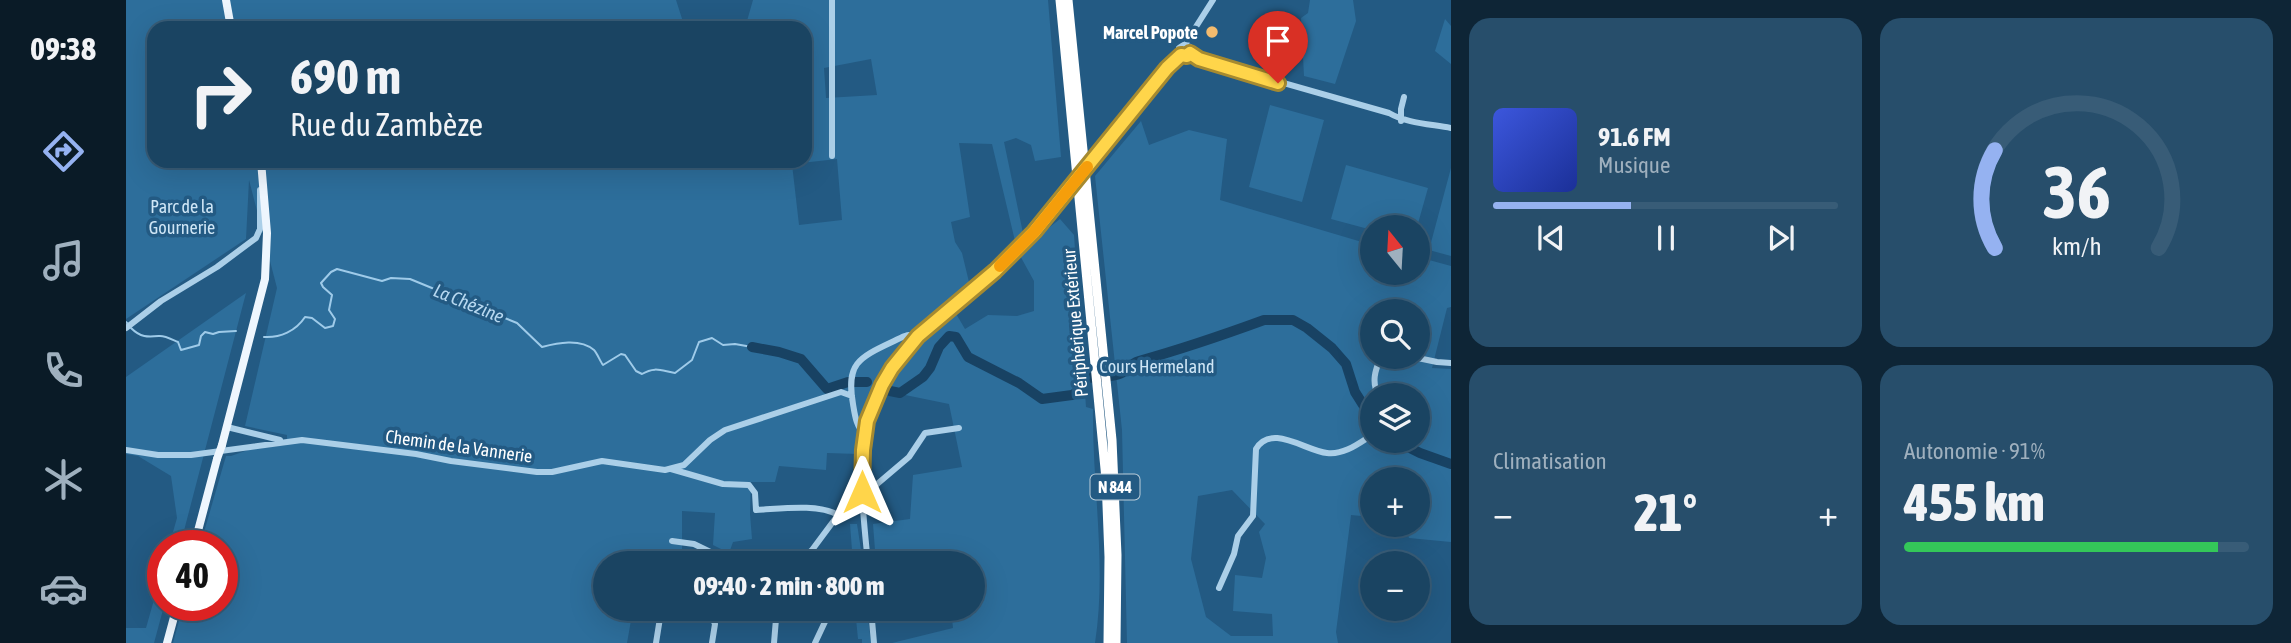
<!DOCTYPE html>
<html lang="fr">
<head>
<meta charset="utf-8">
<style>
	:root { --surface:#1a4462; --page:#274e6b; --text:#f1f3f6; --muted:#9fb0be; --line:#385c77; --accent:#95b2f1 }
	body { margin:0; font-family:"Asap Condensed",sans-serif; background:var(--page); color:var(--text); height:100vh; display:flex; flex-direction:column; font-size:26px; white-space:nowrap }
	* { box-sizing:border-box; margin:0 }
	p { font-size:23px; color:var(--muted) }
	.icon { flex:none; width:38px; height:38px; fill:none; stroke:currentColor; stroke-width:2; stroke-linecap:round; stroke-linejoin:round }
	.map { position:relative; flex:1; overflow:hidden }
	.drawer { display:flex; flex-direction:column; gap:18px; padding:18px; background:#0e2536; width:840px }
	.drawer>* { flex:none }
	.guide { position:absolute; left:21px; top:21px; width:665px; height:147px; border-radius:21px; box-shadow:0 7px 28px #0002,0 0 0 2px var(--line); background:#1a4462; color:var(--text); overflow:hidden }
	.needle { width:46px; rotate:342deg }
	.buttons { position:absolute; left:1234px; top:215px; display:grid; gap:14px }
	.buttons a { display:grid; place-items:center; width:70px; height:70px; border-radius:50%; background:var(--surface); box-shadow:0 7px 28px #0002,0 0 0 2px var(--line); font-size:35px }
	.speed { position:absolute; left:21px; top:530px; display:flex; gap:14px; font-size:35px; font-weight:700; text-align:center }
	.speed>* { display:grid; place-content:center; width:91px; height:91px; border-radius:50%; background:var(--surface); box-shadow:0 7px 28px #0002,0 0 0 2px var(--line); line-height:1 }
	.speed .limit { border:10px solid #d22; background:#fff; color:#111 }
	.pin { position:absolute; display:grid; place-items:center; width:60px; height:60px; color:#fff; margin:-72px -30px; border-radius:50% 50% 50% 0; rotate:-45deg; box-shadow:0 0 7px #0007 }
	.pin .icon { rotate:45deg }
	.me { position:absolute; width:77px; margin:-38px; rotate:0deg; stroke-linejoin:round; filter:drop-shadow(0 0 5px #0008) }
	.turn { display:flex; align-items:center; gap:24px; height:147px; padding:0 28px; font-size:32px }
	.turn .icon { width:91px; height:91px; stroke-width:2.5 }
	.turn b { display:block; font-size:49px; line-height:60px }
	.big { font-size:52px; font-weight:800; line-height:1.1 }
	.drawer .card { flex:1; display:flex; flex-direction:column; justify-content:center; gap:10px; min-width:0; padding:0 24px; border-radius:21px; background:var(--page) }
	.drawer .dial { align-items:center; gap:0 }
	.dial svg { height:182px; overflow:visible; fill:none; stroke:var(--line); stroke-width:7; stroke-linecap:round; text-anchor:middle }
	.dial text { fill:var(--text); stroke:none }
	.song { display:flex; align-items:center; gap:21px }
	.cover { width:84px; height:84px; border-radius:10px; background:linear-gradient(135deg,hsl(230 70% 55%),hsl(230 70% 35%)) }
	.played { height:7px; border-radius:4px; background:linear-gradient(90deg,var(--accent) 40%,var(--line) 40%) }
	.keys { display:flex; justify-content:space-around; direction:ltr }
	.heat { display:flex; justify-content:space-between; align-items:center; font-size:38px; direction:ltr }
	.charge { height:10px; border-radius:5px; background:linear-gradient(90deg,#34c759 91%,var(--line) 0) }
	.drawer .tiles { flex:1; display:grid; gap:18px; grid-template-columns:repeat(2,1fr) }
	.trip { position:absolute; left:467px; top:551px; width:392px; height:70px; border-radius:35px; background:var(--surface); box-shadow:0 7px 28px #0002,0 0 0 2px var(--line); font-weight:800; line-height:70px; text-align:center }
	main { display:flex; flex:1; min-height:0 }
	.tab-bar { display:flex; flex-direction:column; width:126px; justify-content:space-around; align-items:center; background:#0a1b27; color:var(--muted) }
	.tab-bar .icon { width:49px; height:49px }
	.tab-bar .current { color:var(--accent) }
	.tab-bar b { font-size:32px; color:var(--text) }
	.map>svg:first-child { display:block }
	.green { fill:#2d6e9b; fill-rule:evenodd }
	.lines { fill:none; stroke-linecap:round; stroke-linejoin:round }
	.stream { stroke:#9fcbe9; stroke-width:2 }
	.river { stroke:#184263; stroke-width:10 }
	.minor { stroke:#abcfe8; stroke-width:6 }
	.major { stroke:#eef6fe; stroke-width:8 }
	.highway { stroke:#fff; stroke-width:9 }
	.minor-bridge { stroke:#abcfe8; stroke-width:6 }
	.major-bridge { stroke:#eef6fe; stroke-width:8 }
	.route-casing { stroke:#a68a30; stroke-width:18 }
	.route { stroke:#ffd54a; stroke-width:12 }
	.slow { stroke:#f59e0b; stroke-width:12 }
	.poi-dot { fill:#f3bb6e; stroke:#235a83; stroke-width:2.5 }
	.labels { text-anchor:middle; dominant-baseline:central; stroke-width:7; stroke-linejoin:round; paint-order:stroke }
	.shield { fill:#235a83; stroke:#bdceda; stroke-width:2 }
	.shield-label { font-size:16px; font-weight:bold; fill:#fff }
	.poi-label { font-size:18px; font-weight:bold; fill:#fff; stroke:#235a83; text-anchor:end }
	.park-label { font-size:18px; fill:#cfe6f6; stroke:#235a83 }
	.street-label { font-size:18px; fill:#fff; stroke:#235a83 }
	.water-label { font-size:19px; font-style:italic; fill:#b7d8f0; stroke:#235a83 }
</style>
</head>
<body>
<main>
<nav class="tab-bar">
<b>09:38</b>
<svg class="icon current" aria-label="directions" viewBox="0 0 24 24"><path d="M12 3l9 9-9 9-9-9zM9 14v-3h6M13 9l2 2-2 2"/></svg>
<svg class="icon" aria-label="music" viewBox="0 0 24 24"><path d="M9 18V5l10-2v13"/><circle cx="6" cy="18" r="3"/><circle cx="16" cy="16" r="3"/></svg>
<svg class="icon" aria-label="phone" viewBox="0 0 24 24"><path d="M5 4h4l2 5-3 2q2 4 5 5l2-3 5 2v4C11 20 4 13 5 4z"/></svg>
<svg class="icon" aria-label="climate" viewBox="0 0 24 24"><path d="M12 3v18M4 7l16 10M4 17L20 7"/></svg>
<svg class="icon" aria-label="car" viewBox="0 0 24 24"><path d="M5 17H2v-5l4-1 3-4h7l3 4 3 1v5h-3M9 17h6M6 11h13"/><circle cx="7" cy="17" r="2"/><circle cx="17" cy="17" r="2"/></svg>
</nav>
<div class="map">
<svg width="1325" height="643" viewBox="0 0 1325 643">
	<rect width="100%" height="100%" fill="#235a83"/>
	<path class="green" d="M0,0H550L559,28H28V161H679V28H619L627,0H922L935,157L909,161L905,145L890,138L878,142L897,233L889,241L866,144L833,143L844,217L825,222L829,242L836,253L843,282L825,298L829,312L839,329L862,315L891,316L908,311V281L892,252L934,219L948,235L960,407L967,409C966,486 981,566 969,643H766L827,628L825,609H847V564L750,563L747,524L784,519L787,475L836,467L823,404L750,389L739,417L732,454L701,453L700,470L653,466L649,482H625L624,514L626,539L607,542L603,553L587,545L589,513L556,511V563L480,564V609H507L501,643H47L57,606H96V546H74L100,456H105L122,450L161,445V435L119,426L151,288L123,180L120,239L0,319ZM745,59L751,95L700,98L698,68ZM711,159L716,220L673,225L666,164Z
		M1184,0H1227L1230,21L1209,84L1178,76L1175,18L1182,13Z
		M1319,19L1325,26V64L1309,51Z
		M1144,105L1198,120L1176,202L1123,187Z
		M1015,121L1023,145L1063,130L1101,139L1094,200L1246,245V273H1292V257L1325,266V307L1321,308L1306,368L1325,369V542L1283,538L1279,525H1292V480H1246V517L1225,515L1210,632L1212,643H1001L996,430L969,176ZM1246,312H1292V357H1246ZM1246,396H1292V441H1246ZM1106,490L1139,524L1133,532L1140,558L1136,578L1109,575L1107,611L1146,614L1147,636H1105L1080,617L1065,559L1072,496Z
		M1220,165L1302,188L1291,227L1246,228V230L1205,219Z
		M1325,168V256L1303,250Z
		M120,293L54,546H43L51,518L45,476L12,456L0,454V377Z
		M724,524H731L737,563H727Z
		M37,568L38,606L28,643H0V628H20Z
		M729,609H741L745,643H736V639H732Z"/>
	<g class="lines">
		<path class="stream" d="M0,322L1,323
			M5,328C15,338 22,337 34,336C40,336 47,340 52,342L55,350L73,345L75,336L79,332L87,334L93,332L110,331
			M138,337C154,338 170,331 179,317L186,318L199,328L207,326L209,319L203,310L206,295L197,287L195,283L205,272L211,269L256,281L265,278L284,279L391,323L416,347C431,343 454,338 468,350C471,353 474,361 477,365L495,354L499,355L510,371L516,374C529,366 536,371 549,373L566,360L573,342L586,338L597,345L609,344L626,347"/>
		<path class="river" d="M626,347L653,352L675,359L701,389L722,382
			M726,382H741
			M764,391L774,393L797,377L804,368L813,347L823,336L830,337L842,357L893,383L916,399L946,395L951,392L954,381L958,378C969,377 987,378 996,373C1003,369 1003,364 1013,361C1056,349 1097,335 1138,320H1167L1181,328L1206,348L1220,364L1229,392L1246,419
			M1270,441L1294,453L1325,464"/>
		<path class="minor" d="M1064,53L1073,59L1263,113C1280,123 1304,124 1325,128
			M1055,55L1053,48L1059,44L1087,0
			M1275,121V109L1278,97
			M977,148L1041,68L1055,55L1061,56L1064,53V47L1059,44
			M706,156V0
			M0,328L35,301L91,267L130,238L134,229V190
			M1287,357L1311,362L1325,363
			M1253,396C1245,383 1249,370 1255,357
			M101,427L154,440
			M739,435C730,426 729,416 727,404C720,364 732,358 766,342C775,338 783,332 792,336
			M0,450L32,455H65L176,440L290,454L325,461L411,472H426L476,461L539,470L558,465L584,440L599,430L715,392L726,396
			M545,469L597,484L623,485L629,493L630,510C653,509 692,503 712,515
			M736,492L750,485L783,457L799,433L833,428
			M546,541L568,544L609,564
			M664,564L677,558L686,550L715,511L737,506
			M742,564C738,521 732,477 739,435C753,353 814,322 869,271C893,249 914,225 935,200
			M1093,588L1108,554L1112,536L1127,516L1130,449C1145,423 1180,451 1201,453C1218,455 1232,444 1246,435
			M745,609L748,643
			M530,643L534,618L535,614L540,611L586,617L589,624L586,643
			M648,643L650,619L670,611
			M689,643L705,609"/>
		<path class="major" d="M100,0L105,28
			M96,445L139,279L141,233L135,161
			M68,546L91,459
			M41,643L51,606"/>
		<path class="highway" d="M934,0L980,479L983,557L982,643
			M942,0L986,440L991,555L990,643"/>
		<path class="minor-bridge" d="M935,200L977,148"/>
		<path class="major-bridge" d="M91,459L96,445"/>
	</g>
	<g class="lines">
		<defs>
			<path id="route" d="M736,492L737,450L741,421L756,385L766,368L792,336L869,271L908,232L1041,68L1055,55L1061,56L1064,53L1073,59L1152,83"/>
		</defs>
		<use href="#route" class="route-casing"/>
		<use href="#route" class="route"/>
		<path class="slow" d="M874,266L908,232L961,167"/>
	</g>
	<circle class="poi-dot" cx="1086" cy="32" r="7"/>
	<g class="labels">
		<rect class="shield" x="964.5" y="474.5" width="49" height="25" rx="5"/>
		<g class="shield-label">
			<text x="989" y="487">N 844</text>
		</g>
		<g class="poi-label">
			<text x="1072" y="32">Marcel Popote</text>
		</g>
		<g class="park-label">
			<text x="56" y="206">Parc de la<tspan x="56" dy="21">Gournerie</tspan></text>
			<text x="1031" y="366">Cours Hermeland</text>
		</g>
		<g class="street-label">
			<text transform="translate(949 323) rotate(-95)">Périphérique Extérieur</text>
			<text transform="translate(333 446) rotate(8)">Chemin de la Vannerie</text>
		</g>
		<g class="water-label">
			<text transform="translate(343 303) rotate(22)">La Chézine</text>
		</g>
	</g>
</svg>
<div class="buttons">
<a><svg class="needle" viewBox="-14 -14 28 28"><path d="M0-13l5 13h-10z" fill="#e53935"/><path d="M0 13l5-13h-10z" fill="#9fb0be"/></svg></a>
<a><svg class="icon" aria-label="search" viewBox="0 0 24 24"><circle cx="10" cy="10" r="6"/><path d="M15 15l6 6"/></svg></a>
<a><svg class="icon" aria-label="layers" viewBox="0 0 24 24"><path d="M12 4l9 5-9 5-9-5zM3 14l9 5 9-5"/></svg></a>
<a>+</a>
<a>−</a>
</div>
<div class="speed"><div class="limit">40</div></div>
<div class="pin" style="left:1152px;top:83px;background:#d93025"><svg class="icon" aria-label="arrive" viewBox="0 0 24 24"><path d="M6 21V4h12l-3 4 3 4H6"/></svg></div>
<svg class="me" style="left:736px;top:492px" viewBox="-20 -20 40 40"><path d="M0-17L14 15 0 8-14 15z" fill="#ffd54a" stroke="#fff" stroke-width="4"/></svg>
<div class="trip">09:40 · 2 min · 800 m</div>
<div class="guide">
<div class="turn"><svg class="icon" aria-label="right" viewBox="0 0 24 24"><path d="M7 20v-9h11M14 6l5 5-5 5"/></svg><div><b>690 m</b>Rue du Zambèze</div></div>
</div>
</div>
<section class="drawer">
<div class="tiles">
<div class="card">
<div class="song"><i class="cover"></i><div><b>91.6 FM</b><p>Musique</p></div></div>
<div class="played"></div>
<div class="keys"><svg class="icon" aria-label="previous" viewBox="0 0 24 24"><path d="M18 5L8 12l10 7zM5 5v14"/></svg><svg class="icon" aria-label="pause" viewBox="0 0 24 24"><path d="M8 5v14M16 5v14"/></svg><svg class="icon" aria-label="next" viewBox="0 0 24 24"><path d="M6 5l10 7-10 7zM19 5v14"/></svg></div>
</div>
<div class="card dial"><svg viewBox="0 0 100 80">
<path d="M14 69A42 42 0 1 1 86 69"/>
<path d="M14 69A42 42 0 0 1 14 26" stroke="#95b2f1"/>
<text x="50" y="56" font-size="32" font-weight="700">36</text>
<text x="50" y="72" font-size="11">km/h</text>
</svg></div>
<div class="card"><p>Climatisation</p>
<div class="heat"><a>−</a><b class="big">21°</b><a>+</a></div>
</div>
<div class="card"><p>Autonomie · 91%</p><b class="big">455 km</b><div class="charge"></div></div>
</div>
</section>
</main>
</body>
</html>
